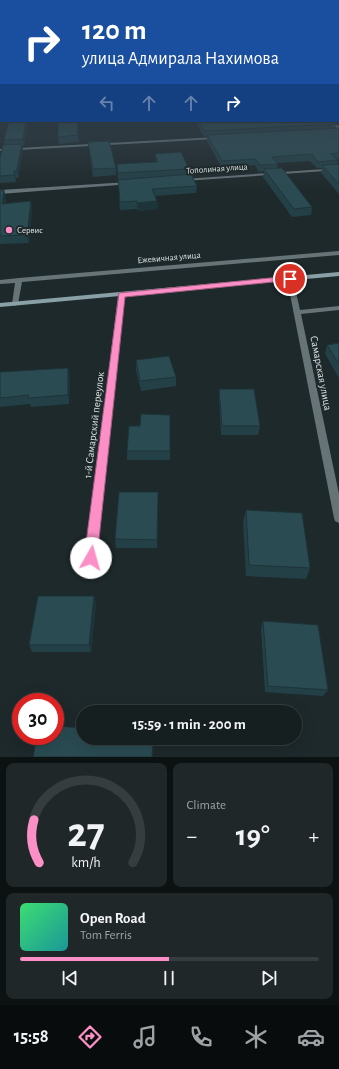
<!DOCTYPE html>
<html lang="en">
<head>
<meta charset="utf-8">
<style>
	:root { --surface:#161f20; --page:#1f2729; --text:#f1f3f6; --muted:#9ea2a5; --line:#353d3e; --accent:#fb8fc6 }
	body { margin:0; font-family:"Alegreya Sans",sans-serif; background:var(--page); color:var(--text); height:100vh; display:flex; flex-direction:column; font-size:15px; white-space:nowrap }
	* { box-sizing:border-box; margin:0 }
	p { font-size:13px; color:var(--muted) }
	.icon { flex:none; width:22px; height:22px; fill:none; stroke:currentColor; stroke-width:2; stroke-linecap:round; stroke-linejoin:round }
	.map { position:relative; height:757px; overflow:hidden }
	.side { display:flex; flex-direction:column; gap:6px; padding:6px; background:#0c1112; flex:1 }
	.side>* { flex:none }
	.top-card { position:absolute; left:0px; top:0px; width:339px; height:122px; box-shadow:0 4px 16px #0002,0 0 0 1px var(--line); background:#1a4fa0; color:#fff; overflow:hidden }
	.speed { position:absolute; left:12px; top:693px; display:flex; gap:8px; font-size:20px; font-weight:700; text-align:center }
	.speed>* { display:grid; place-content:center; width:52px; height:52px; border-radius:50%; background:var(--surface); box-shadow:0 4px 16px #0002,0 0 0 1px var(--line); line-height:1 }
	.speed .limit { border:6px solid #d22; background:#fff; color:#111 }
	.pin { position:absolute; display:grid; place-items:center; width:34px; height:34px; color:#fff; margin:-17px; border:2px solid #fff; border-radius:50%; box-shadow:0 1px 4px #0007 }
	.me { position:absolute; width:44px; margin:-22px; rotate:7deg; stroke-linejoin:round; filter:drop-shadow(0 0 3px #0008) }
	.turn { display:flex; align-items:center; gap:14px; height:84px; padding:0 16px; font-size:18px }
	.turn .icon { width:52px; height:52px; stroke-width:2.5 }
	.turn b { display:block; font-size:28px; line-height:34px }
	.lanes { display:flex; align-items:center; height:38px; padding:0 16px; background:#0003; justify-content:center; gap:20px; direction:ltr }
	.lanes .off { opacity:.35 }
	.big { font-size:30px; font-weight:700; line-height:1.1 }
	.side .tile { flex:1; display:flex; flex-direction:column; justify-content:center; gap:6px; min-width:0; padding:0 14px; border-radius:8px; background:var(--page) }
	.side .dial { align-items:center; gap:0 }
	.dial svg { height:104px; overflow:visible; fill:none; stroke:var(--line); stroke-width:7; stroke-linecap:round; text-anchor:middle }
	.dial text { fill:var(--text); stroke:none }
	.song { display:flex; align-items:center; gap:12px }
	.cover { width:48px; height:48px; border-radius:6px; background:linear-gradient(135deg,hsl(140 70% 55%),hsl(180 70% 35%)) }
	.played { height:4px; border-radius:2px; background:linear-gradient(90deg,var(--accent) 50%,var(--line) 50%) }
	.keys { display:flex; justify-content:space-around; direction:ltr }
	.heat { display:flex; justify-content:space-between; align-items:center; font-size:22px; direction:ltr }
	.side .tiles { flex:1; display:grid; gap:6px; grid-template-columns:1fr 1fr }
	.tile:last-child { grid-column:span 2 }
	.trip { position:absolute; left:76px; top:705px; width:226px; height:40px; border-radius:20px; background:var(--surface); box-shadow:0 4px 16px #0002,0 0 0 1px var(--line); font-weight:700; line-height:40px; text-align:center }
	.tabs { display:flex; height:64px; justify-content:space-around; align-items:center; background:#090c0d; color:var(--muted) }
	.tabs .icon { width:28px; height:28px }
	.tabs .current { color:var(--accent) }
	.tabs b { font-size:18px; color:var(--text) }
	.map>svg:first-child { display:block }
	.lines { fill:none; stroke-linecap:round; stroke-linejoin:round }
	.service { fill:#667478; fill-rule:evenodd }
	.minor { fill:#667478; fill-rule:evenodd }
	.secondary { fill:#89a0a6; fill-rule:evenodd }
	.wall { fill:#244047 }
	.shaded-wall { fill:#1d3439 }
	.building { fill:#2a4b52; stroke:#1d3439 }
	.route { fill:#fb8fc6; stroke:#a35d81 }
	.poi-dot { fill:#fb8fc6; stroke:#1e292b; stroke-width:1.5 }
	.labels { text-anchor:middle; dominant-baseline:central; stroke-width:4; stroke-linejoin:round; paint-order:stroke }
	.far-street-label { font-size:9px; fill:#dae1e2; stroke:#1e292b }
	.far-poi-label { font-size:9px; fill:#dae1e2; stroke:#1e292b; text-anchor:start }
	.street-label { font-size:11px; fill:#dae1e2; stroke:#1e292b }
</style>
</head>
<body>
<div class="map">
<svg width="339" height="757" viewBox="0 0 339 757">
	<rect width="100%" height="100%" fill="#1e292b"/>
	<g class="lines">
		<path class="service" d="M339,251V255L22,282L18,304L15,306L12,304L15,283L0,284V280L19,278Z"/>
		<path class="minor" d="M0,115H1V117H0Z
			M324,121H329L339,126V129Z
			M217,137V139H216L0,151V149Z
			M339,168V170L184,181L182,180L184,179Z
			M129,182L131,183V184L0,194V190Z
			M290,277L293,279L300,310L339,306V310L301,314L339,494V523L335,521L334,518L287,279Z
			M121,293L124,295L96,558L95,562L91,563L87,562L86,558L118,295Z"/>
		<path class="secondary" d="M339,272V276L0,307V303Z"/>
	</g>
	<path class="wall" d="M338,91H339V112H338Z
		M28,121L24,146H22L23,151L18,178H16V182L0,183V158L5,145L4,140Z
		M77,121L79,142L59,144L58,137Z
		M194,121H331L336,124L335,128H339V159L337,160H338L337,164H339V194L321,173L322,168H317L310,161L277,163L278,164L277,169L312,207L311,215L292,217L263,177L264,171L259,172L255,165L222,168L207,141V136H204Z
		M88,142L116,168V175L93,177Z
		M155,154L189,169V175L197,186L196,193L155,196L157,201L158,209L138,211L137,209L120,210L117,164L156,162Z
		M0,191L6,198L5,204L31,201L32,209L29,243L0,244Z
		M339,343V378L325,354L327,345Z
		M136,360L176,377V386L141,391L136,370Z
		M68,368L70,377L69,404L31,407L30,404L0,407V372Z
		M219,389L260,426L258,435H221L219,398Z
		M170,415V460H127V451L140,426Z
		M158,492L157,548H116L115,539Z
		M246,510L310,568L306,579L246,576L243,522Z
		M94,596L96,604L91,652H32L29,645Z
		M263,621L328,690L323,696L265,692L261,629Z"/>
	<path class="shaded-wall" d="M26,121H28L24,146L23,139Z
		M22,144L23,151L18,178L17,170Z
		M14,171L16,178V182L14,175Z
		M4,190L6,198L4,211L2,204Z
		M31,201L32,209L29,243L27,235Z
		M157,201L158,209L138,211L137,203Z
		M68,368L70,377L69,404L68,395Z
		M94,596L96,604L91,652L89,645Z
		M153,738H154L153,757H152Z"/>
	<path class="building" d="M0,89H1V108L0,110Z
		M338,91H339V107L338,106Z
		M9,121H26L23,139L4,140Z
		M58,121H77L78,135L58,137Z
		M198,121H331L336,124L204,131Z
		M339,128V153L331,154L338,160L318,162L312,154L272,157L278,164L260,165L255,159L222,161L207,135Z
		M109,141L116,168L93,169L88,142Z
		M22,144L17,170L14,171V175L0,176V158L3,145Z
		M181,152L189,169L118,173L117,164L158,162L155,154Z
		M339,164V184L322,165Z
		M282,168L312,207L294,209L264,169Z
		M191,174L197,186L152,189L157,201L137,203V201L120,202L118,180Z
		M4,190L2,204L31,201L27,235L0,236V191Z
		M339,343V364L327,345Z
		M169,356L176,377L140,381L136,360Z
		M68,368V395L28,398L29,395L0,398V372Z
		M219,389H254L260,426H222Z
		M141,414L170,415V451H127L129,426H140Z
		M119,492H158L157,540L115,539Z
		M246,510L302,513L310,568L249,565Z
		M38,596H94L89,645H29Z
		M263,621L318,625L328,690L268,686Z
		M55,726L83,728V738H153L152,757H33L37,736H55Z"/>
	<linearGradient id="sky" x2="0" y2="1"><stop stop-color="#101718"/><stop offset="0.45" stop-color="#3b4955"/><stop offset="1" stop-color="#3b4955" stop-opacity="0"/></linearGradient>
	<rect width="339" height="192" fill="url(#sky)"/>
	<path class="route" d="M290,276L294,279L293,280L125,297L97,558L95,562L91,564L86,562L84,558L119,293Z"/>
	<circle class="poi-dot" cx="9" cy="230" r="4"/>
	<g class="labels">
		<g class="far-street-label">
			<text transform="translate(217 169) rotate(-4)">Тополиная улица</text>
			<text transform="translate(169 258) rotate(-5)">Ежевичная улица</text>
		</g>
		<g class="far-poi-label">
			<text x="17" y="230">Сервис</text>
		</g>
		<g class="street-label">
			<text transform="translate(321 373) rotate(79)">Самарская улица</text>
			<text transform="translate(94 425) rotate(-83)">1-й Самарский переулок</text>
		</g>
	</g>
</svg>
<div class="speed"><div class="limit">30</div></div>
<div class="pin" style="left:290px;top:279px;background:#d93025"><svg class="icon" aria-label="arrive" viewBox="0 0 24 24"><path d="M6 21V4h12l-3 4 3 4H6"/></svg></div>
<svg class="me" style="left:91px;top:558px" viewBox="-20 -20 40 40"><circle r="19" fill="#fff"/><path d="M0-13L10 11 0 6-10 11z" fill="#fb8fc6"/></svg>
<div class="trip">15:59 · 1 min · 200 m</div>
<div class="top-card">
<div class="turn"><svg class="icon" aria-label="right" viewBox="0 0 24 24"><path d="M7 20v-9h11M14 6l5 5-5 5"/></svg><div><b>120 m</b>улица Адмирала Нахимова</div></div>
<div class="lanes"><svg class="icon off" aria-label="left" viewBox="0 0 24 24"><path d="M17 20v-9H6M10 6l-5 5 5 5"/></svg><svg class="icon off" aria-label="ahead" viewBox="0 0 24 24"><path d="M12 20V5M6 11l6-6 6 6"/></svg><svg class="icon off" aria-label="ahead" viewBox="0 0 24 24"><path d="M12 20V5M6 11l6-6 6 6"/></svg><svg class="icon" aria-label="right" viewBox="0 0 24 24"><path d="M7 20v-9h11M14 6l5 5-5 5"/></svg></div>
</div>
</div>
<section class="side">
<div class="tiles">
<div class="tile dial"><svg viewBox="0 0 100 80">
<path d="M14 69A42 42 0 1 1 86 69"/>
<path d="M14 69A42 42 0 0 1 10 36" stroke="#fb8fc6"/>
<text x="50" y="56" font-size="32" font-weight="700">27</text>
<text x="50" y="72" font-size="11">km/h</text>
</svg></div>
<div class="tile"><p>Climate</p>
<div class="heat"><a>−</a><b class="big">19°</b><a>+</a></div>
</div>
<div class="tile">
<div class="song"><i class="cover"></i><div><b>Open Road</b><p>Tom Ferris</p></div></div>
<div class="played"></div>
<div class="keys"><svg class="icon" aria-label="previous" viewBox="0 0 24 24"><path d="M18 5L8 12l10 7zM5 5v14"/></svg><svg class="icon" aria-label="pause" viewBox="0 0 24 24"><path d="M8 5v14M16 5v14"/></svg><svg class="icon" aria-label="next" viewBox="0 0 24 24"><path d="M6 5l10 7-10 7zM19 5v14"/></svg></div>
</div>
</div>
</section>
<nav class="tabs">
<b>15:58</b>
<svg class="icon current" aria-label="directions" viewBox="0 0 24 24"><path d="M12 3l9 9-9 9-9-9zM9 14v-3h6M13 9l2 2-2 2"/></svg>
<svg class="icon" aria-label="music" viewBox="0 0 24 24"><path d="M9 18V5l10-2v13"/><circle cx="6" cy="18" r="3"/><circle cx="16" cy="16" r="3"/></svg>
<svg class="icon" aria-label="phone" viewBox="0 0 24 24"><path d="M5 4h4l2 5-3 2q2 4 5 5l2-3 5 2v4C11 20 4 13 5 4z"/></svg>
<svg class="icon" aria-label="climate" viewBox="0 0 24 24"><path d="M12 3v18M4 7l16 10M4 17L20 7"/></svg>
<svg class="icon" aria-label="car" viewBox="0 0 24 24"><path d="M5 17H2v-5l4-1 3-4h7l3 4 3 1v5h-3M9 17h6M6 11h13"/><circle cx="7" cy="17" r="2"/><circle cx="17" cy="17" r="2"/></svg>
</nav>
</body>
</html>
